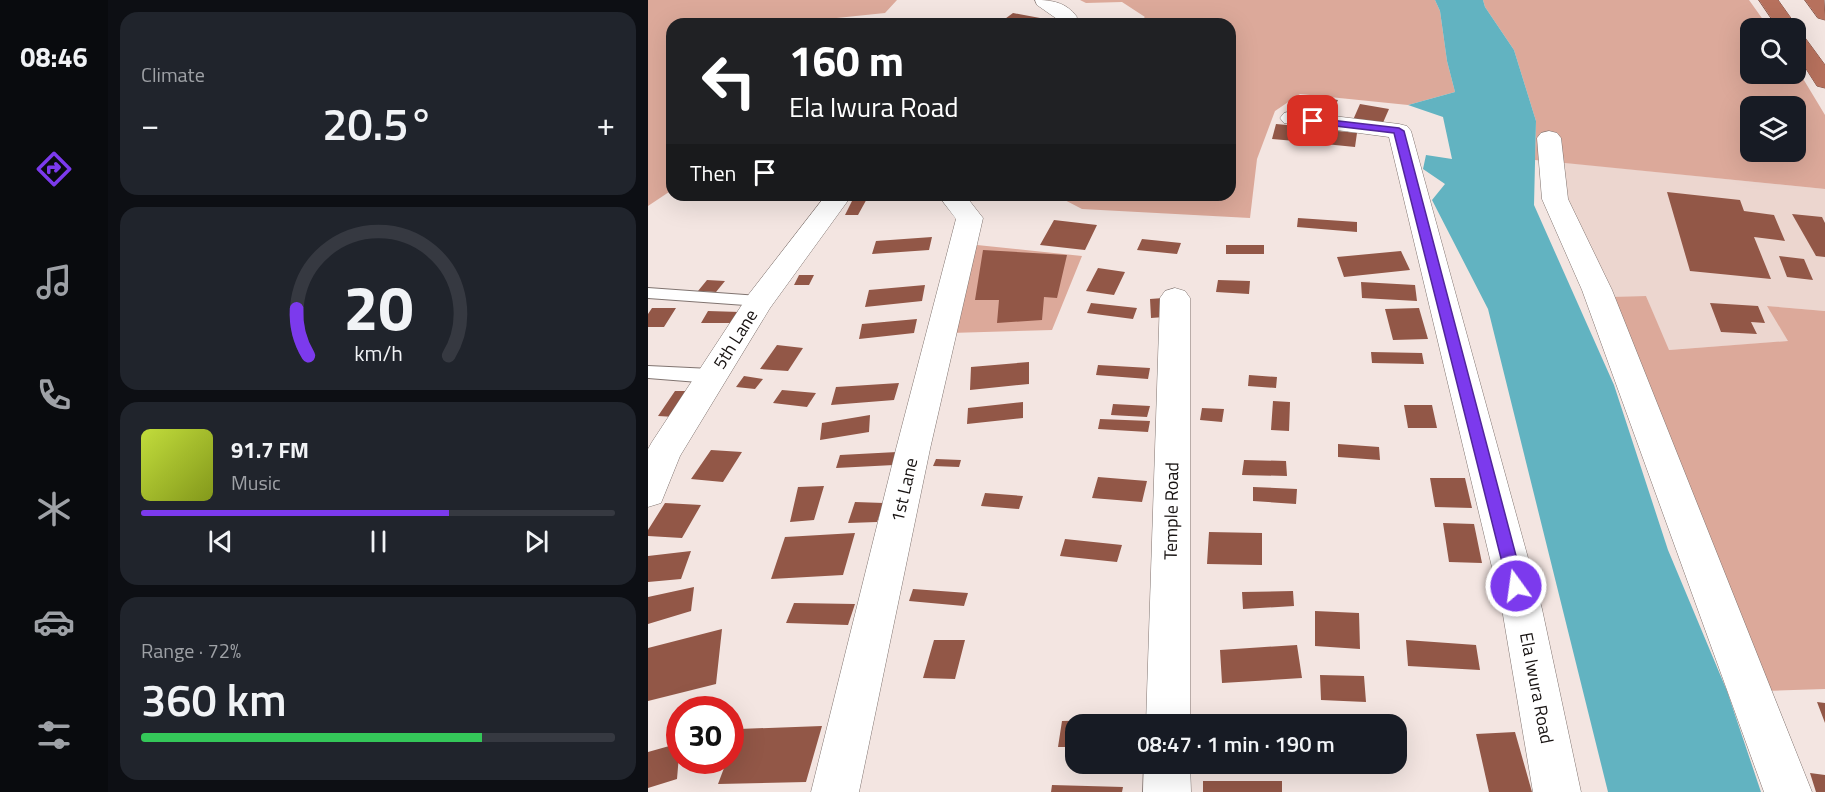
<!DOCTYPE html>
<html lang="en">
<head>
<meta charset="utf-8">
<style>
	:root { --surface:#171b24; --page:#20242c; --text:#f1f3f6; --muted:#9ea1a6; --line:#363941; --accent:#7c3aed }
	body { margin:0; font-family:"Titillium Web",sans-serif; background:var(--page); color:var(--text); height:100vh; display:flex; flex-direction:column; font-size:22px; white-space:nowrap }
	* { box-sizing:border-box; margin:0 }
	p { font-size:20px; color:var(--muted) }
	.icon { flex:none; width:33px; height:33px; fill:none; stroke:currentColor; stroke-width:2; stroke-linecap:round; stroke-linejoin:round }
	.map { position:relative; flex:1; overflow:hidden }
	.panel { display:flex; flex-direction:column; gap:12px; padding:12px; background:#0d0f14; width:540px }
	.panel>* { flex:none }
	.guide { position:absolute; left:18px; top:18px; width:570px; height:183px; border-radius:18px; box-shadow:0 6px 24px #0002; background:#202124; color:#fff; overflow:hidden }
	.controls { position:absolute; left:1092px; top:18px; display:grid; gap:12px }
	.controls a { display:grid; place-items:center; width:66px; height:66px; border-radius:12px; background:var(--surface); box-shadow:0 6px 24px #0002; font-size:30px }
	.speed { position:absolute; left:18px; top:696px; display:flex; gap:12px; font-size:30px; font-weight:700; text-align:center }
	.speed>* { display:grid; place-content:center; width:78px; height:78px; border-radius:50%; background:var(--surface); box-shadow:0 6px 24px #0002; line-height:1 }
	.speed .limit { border:9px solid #d22; background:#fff; color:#111 }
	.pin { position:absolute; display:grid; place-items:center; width:51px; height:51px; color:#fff; margin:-26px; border-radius:12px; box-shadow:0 3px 9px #0006 }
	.me { position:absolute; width:66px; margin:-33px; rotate:346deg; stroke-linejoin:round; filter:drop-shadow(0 0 4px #0008) }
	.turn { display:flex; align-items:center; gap:21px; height:126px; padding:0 24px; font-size:27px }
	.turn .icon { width:78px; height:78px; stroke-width:2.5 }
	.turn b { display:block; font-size:42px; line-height:51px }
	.then { display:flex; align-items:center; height:57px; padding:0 24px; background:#0003; gap:12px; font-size:22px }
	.big { font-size:45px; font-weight:600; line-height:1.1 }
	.panel .card { flex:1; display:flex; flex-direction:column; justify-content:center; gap:9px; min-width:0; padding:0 21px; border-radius:18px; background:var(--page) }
	.panel .dial { align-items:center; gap:0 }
	.dial svg { height:156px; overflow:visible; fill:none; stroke:var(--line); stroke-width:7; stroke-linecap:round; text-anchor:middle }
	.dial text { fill:var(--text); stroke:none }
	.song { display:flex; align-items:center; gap:18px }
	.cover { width:72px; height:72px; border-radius:9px; background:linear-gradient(135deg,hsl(70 70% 55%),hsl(70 70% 35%)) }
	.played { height:6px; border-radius:3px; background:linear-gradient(90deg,var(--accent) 65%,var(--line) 65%) }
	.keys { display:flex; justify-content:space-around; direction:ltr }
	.heat { display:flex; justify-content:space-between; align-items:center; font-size:33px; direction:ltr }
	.charge { height:9px; border-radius:4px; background:linear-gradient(90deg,#34c759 72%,var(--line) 0) }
	.trip { position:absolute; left:417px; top:714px; width:342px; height:60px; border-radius:18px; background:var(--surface); box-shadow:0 6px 24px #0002; font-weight:600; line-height:60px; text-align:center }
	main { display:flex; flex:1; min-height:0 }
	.dock { display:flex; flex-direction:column; width:108px; justify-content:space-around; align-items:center; background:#090b0e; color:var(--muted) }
	.dock .icon { width:42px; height:42px }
	.dock .active { color:var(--accent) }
	.dock b { font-size:27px; color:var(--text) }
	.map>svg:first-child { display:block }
	.built { fill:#ecd6cf }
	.green { fill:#dca99a; fill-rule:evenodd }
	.water { fill:#62b3c1 }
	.building { fill:#925747 }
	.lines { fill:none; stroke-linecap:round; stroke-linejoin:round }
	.lane-casing { stroke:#807470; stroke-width:2 }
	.street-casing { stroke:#807470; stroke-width:1 }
	.highway-casing { stroke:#7f4f42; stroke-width:1 }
	.lane { fill:#fff; fill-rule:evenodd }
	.street { fill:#fff; fill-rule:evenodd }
	.highway { fill:#b7715d; fill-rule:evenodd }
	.route { fill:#7c3aed; stroke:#51269a; stroke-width:1.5 }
	.labels { text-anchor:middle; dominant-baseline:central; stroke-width:6; stroke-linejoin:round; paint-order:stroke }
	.street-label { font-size:18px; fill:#161110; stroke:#fff }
</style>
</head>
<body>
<main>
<nav class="dock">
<b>08:46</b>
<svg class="icon active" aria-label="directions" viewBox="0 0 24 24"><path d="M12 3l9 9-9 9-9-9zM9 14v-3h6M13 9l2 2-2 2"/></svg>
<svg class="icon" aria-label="music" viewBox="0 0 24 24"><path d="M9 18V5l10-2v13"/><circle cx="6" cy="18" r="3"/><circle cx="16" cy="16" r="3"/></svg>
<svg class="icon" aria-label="phone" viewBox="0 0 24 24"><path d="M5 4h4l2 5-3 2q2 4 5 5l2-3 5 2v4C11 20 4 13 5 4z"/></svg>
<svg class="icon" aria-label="climate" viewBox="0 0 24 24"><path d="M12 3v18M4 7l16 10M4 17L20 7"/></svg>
<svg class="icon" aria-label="car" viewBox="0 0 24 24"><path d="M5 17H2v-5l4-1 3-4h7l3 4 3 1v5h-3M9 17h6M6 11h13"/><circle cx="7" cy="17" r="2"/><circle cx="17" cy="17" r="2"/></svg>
<svg class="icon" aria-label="filters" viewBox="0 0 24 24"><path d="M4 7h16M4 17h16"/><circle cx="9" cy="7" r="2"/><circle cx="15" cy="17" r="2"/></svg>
</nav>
<section class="panel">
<div class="card"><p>Climate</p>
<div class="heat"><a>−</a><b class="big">20.5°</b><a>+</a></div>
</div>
<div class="card dial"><svg viewBox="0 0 100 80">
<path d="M14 69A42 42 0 1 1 86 69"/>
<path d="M14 69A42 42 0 0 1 8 45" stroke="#7c3aed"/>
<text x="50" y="56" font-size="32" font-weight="700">20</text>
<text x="50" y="72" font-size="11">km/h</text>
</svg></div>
<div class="card">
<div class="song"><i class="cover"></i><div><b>91.7 FM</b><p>Music</p></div></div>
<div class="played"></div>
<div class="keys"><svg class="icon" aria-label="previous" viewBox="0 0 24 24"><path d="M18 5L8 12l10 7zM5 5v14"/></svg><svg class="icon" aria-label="pause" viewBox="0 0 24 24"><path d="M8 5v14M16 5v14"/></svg><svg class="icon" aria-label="next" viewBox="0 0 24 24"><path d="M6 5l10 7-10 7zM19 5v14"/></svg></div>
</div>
<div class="card"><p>Range · 72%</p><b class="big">360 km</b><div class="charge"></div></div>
</section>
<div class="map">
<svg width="1177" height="792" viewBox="0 0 1177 792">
	<rect width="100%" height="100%" fill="#f3e5e1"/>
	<path class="built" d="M911,162L1177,189V311L1120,306L1141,341L1020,350L998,296L960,297L919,198Z"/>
	<path class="green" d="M0,0H249L237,13L150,22V24H24V190L0,206Z
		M432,0H787L792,11L799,61L807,92L760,105L652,94L627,111L609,159L602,218L434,209L407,195H582V24H488L497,17L474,2L438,3Z
		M835,0H1101L1121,28H1102V74H1148V67L1177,115V189L887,160L888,121L866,50L837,7ZM1102,106H1148V152H1102Z
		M329,245L434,256L404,330L302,333Z
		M998,296L1021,350L1140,341L1119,306L1177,311V689L1117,691L960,297Z"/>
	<path class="water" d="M787,0H835L837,7L866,50L888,121L886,205L966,385L1020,550L1079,691L1113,792H960L840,309L784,200L797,184L775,169L778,155L804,159L795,117L760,105L807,92L799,61L792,11Z"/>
	<path class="building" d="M365,13L408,21L404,24H350Z
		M670,97L690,100L683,115L663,112Z
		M712,104L741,109L734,125L705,120Z
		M628,124L661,127L659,142L624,139Z
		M670,129L709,133L707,147L667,143Z
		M1019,192L1092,200L1096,211L1126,215L1137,241L1106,237L1123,279L1042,271Z
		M207,195H221L210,215H197Z
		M1144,214L1174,217L1177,223V257L1168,256Z
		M650,218L709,222V232L649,227Z
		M406,220L449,225L437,250L392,245Z
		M284,237L281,250L224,254L228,241Z
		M494,239L533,243L529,254L489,250Z
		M578,245H616V254H578Z
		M335,250L419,255L409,298L396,297L394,320L349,323L351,300H327Z
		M753,251L762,270L696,277L689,257Z
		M1131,256L1156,259L1165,280L1139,277Z
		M450,268L477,272L466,295L438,291Z
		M151,275H166L161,285H146Z
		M59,280L77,281L68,292L50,291Z
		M570,280L602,281L601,294L568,292Z
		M713,282L767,285L769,301L714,298Z
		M277,285L274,301L217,307L221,290Z
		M515,298L516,317L503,318L502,299Z
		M443,303L489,308L485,319L439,313Z
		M1062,303L1110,306L1117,323L1103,322L1109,334L1073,332Z
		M4,308H28L16,327H0V314Z
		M771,308L780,339L745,340L737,309Z
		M60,311L92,312L85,323H53Z
		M269,319L266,333L211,339L214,324Z
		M129,345L155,348L140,371L112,369Z
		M723,352L774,353L776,364L724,363Z
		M381,362V384L322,390L323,367Z
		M450,365L502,368L500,379L448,375Z
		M601,375L629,377L628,388L600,386Z
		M96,376L115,379L107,389L88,387Z
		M251,383L246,400L183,405L188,387Z
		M134,390L168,393L159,407L125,403Z
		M27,391H44L27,417L10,416Z
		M625,401L642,402L641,431L623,430Z
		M375,402V418L319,424L320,408Z
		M465,404L502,406L499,417L463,415Z
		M756,405H784L789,428H760Z
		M554,408L576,409L574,422L552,420Z
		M222,415L221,432L172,440L174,423Z
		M452,419L502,421L500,432L450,429Z
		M690,444L731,447L732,460L690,457Z
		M63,450L94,452L75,482L43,479Z
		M249,452L246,465L188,468L192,455Z
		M288,459L313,460L311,467L285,466Z
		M596,460L638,461L639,476L594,475Z
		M450,477L499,481L494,502L444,498Z
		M782,478H817L824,508L787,507Z
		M176,486L166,520L142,522L150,487Z
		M605,487L649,489L648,504L605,501Z
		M337,493L375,496L371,509L333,506Z
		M207,502L236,503L229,522L200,523Z
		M17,503L53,505L34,538L0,536V530Z
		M795,523L826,524L834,563L801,562Z
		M561,532L614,533V565L559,564Z
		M207,533L195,575L123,579L137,537Z
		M417,539L474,545L469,562L412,556Z
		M43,551L33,579L0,582V556Z
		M46,587L43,611L0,624V597Z
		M265,589L320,593L316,606L261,601Z
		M645,591L646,606L595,609L594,592Z
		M146,603L207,604L200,625L138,623Z
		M667,611L711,613L712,649L667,646Z
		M74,629L68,684L0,701V648Z
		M286,640H317L307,679L275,678Z
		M758,640L828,645L832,670L760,666Z
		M649,645L654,678L574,683L572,650Z
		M672,675L716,676L718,702L673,700Z
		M1169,702L1177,703V723Z
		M609,719L652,722V724H608Z
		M454,720L453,724H428V747H410L414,721Z
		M174,726L158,782L70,784L79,760H82V752L91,729Z
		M867,732L884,792H841L828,734Z
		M32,743L29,779L0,788V752Z
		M1162,773L1177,775V792H1168Z
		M555,781H634V792H555Z
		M404,785L475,787L474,792H403Z"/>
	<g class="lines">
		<defs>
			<path id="lane" d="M0,288L111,296L117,297L119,301L117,305L111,306L0,298Z
				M0,366L63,369L69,371L72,376L69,381L63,383L0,378Z"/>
			<path id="street" d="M387,0C404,0 418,2 429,17L426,24H406L409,19L389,5Z
				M644,111L751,124L759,126L763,131L894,609L933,792H885L854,609L741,137L636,123L632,118L636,113Z
				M901,131L909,133L913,138L920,199L964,290L1164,792H1116L934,290L894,199L889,138L893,133Z
				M178,195H204L122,308L32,456L13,503L0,507V449L4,442L101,294Z
				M290,195H317L335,218L282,449L211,792H163L248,449L308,219Z
				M527,288L537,291L542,298V724H498L512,298L517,291Z
				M496,764H542L543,792H495Z"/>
			<path id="highway" d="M1111,0H1130L1150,28L1148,32V28H1130Z
				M1157,0H1176L1177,20L1170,18Z
				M1148,33L1155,35L1177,65V88L1169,86L1148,53Z"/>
		</defs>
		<use href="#lane" class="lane-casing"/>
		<use href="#street" class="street-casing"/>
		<use href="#highway" class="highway-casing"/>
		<use href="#lane" class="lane"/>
		<use href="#street" class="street"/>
		<use href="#highway" class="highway"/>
	</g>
	<path class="route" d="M665,118L751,128L756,131L876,586L874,592L868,594L862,592L860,586L746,133L662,123L660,121Z"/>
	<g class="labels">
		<g class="street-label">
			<text transform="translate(87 339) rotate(-58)">5th Lane</text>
			<text transform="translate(256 490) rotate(-77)">1st Lane</text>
			<text transform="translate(523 511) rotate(-89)">Temple Road</text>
			<text transform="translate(889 688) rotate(79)">Ela Iwura Road</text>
		</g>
	</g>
</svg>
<div class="controls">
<a><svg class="icon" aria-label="search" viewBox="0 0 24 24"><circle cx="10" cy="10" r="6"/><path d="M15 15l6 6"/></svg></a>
<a><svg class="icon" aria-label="layers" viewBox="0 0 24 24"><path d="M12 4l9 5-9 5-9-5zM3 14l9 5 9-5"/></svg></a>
</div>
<div class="speed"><div class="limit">30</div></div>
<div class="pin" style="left:665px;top:121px;background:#d93025"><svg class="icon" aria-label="arrive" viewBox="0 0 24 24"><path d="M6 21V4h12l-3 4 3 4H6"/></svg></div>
<svg class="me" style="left:868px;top:586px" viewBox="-20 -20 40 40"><circle r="17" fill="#7c3aed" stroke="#fff" stroke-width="3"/><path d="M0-11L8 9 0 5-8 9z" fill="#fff"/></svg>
<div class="trip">08:47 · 1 min · 190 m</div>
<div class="guide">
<div class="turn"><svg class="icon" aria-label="left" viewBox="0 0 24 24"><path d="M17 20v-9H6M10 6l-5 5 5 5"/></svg><div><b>160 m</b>Ela Iwura Road</div></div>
<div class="then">Then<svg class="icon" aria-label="arrive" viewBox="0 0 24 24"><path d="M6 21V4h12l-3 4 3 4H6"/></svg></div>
</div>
</div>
</main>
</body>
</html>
